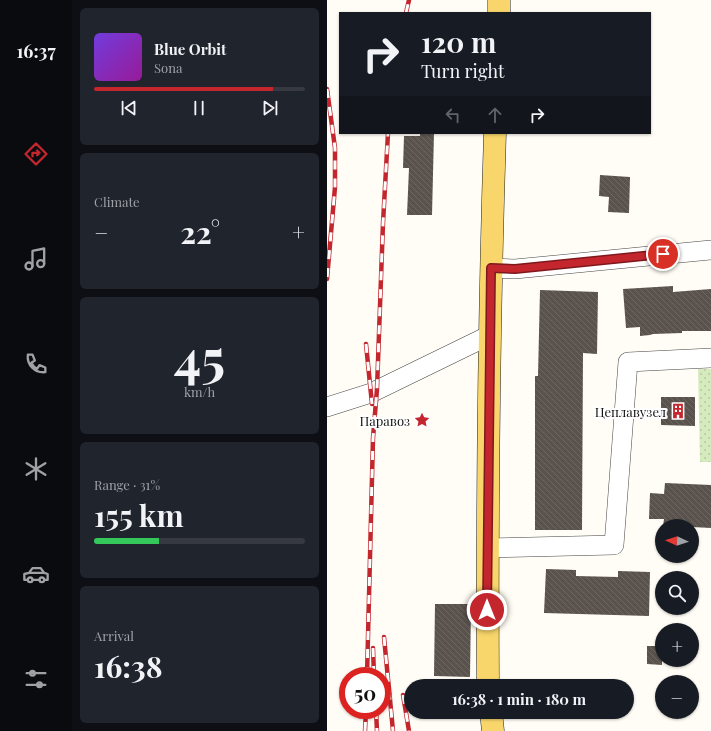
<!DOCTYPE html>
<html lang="en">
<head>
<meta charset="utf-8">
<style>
	:root { --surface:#171b24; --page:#20242c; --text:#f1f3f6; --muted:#9ea1a6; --line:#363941; --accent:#c4262e }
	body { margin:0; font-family:"Playfair Display",serif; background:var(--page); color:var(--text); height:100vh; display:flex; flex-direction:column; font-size:15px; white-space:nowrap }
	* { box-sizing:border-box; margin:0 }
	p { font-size:13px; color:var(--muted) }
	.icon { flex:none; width:22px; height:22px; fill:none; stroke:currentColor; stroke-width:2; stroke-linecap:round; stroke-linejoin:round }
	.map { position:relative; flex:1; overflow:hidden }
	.details { display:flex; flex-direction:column; gap:8px; padding:8px; background:#0d0f14; width:255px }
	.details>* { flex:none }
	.top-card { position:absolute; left:12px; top:12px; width:312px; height:122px; border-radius:0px; box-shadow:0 1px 3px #0004; background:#171b24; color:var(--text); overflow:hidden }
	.needle { width:26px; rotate:273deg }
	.fabs { position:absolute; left:328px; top:519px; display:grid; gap:8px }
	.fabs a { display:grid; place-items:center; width:44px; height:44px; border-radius:50%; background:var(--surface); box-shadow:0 1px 3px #0004; font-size:20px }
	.speed { position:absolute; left:12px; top:667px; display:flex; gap:8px; font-size:20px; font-weight:700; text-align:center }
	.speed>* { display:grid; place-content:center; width:52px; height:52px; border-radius:50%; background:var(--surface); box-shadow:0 1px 3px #0004; line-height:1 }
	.speed .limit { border:6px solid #d22; background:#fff; color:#111 }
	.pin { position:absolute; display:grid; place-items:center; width:34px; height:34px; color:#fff; margin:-17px; border:2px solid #fff; border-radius:50%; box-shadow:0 1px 4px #0007 }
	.me { position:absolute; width:44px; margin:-22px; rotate:0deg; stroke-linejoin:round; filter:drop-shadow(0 0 3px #0008) }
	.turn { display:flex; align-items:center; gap:14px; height:84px; padding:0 16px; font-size:18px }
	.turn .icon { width:52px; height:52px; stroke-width:2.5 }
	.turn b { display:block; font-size:28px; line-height:34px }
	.lanes { display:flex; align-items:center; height:38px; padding:0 16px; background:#0003; justify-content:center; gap:20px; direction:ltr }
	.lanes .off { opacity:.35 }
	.big { font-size:30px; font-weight:700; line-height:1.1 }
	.details .tile { flex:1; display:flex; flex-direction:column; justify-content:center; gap:6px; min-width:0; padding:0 14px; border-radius:6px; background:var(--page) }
	.details .dial { align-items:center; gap:0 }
	.dial b { font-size:52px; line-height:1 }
	.song { display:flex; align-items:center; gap:12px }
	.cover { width:48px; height:48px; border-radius:6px; background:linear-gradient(135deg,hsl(260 70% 55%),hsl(300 70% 35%)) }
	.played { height:4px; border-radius:2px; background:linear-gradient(90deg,var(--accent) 85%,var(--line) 85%) }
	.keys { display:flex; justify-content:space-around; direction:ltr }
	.heat { display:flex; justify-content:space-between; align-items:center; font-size:22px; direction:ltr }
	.charge { height:6px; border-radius:3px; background:linear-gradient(90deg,#34c759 31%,var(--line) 0) }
	.trip { position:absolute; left:77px; top:679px; width:230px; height:40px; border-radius:20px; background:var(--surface); box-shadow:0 1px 3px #0004; font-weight:700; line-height:40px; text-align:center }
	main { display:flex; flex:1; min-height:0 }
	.tab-bar { display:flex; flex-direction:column; width:72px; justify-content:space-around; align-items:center; background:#090b0e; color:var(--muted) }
	.tab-bar .icon { width:28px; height:28px }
	.tab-bar .on { color:var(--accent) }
	.tab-bar b { font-size:18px; color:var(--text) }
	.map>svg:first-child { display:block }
	.park { fill:url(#park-dots) }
	.building { fill:url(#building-back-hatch) }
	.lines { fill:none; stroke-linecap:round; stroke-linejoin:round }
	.minor-casing { stroke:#444; stroke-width:20 }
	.major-casing { stroke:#222; stroke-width:23 }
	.minor { stroke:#fff; stroke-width:19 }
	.major { stroke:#f9d66b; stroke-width:22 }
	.rail-casing { stroke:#c4262e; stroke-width:4.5 }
	.rail { stroke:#fff; stroke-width:3; stroke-dasharray:9; stroke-linecap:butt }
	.route-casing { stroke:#7f191e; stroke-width:10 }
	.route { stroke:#c4262e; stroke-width:7 }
	.labels { text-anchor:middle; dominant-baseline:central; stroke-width:4; stroke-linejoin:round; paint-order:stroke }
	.poi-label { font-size:13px; fill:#111; stroke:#fff; text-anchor:end }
</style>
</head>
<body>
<main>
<nav class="tab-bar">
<b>16:37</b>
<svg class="icon on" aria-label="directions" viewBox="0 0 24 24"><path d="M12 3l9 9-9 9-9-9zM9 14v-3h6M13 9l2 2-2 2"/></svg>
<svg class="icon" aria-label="music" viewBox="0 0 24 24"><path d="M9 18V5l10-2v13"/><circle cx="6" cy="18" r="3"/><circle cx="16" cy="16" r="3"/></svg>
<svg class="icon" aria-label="phone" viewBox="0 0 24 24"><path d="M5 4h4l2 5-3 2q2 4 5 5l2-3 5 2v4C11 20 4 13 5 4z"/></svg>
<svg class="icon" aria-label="climate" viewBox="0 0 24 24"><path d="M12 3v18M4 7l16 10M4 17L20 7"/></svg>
<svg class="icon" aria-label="car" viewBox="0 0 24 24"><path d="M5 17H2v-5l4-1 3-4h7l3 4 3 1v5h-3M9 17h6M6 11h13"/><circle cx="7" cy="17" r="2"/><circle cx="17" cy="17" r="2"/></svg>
<svg class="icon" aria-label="filters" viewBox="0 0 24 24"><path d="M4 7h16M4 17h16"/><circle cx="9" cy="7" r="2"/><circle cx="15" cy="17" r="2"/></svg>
</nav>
<section class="details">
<div class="tile">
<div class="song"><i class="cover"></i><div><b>Blue Orbit</b><p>Sona</p></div></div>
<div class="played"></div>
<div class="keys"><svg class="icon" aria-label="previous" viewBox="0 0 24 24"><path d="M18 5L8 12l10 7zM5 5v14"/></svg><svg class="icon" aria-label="pause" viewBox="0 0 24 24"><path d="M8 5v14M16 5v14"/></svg><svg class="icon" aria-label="next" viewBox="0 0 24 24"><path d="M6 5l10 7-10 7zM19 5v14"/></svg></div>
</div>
<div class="tile"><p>Climate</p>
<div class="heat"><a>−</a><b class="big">22°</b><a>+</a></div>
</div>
<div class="tile dial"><b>45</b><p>km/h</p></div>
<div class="tile"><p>Range · 31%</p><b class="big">155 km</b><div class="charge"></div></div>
<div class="tile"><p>Arrival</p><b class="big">16:38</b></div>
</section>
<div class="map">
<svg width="384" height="731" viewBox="0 0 384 731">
	<defs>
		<pattern id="park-dots" width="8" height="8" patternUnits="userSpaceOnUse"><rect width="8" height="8" fill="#d5ebbd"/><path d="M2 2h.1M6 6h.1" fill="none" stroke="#b6c8a1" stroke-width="1.8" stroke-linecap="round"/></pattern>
		<pattern id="building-back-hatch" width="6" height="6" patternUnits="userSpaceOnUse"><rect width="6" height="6" fill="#5a524d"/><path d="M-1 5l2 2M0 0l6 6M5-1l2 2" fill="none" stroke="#6d6662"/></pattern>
	</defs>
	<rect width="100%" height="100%" fill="#fffdf5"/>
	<path class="park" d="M371,369H384V462H373Z"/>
	<path class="building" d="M93,133H107L105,215H80L82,168H76L77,136H93Z
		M273,175L303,177L302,213L281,212L282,197L272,196Z
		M346,286V292L384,289V331H355V333L326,334L323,335L313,336V327L299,328L296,289Z
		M213,290L271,292L270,354L256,353L255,530H208V376H211Z
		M334,397H368V426L334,425Z
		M338,483L384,485V528L365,527V526H336L337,519H322L323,493L337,494Z
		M219,569L249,570V576L291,577V571L323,572L322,616L217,613Z
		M108,604H144L143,677L107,676Z
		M320,646H335V665L320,664Z"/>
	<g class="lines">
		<defs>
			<path id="minor" d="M164,268L188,269L384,250
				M0,407L44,393L163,335
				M160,548L287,545L301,362L384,358"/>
			<path id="major" d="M172,13V0
				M161,686C160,502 162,317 168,133
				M164,712L166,731"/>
		</defs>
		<use href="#minor" class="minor-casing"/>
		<use href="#major" class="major-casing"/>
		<use href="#minor" class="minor"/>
		<use href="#major" class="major"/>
		<defs>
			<path id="rail" d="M79,13L82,0
				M0,89L8,148V187L0,279
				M39,344L45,404
				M57,637L66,731
				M46,648L47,676
				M40,676L46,438L50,389L56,223L61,133
				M76,695L82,731
				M49,710L50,731
				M38,731L39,710"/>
		</defs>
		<use href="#rail" class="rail-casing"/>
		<use href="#rail" class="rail"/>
	</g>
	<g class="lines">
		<defs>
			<path id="route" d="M160,610L164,268L188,269L336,254"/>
		</defs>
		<use href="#route" class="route-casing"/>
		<use href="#route" class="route"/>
	</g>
	<defs>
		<symbol id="building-bare" viewBox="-9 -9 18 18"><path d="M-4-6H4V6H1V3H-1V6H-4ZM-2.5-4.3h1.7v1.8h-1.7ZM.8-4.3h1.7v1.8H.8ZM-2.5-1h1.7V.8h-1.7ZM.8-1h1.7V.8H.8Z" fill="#c4262e" stroke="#fff" stroke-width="2.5" paint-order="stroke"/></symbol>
		<symbol id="sight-bare" viewBox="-9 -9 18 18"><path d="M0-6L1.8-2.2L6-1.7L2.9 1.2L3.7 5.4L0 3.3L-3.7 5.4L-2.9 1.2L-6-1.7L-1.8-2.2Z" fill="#c4262e" stroke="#fff" stroke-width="2.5" paint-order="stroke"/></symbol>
	</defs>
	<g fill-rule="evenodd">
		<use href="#building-bare" x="340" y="400" width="22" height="22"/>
		<use href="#sight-bare" x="84" y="409" width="22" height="22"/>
	</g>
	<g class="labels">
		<g class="poi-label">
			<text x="339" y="411">Цеплавузел</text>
			<text x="83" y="420">Паравоз</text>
		</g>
	</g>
</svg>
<div class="fabs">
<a><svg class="needle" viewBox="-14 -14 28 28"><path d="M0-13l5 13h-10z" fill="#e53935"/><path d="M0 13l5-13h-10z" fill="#9ea1a6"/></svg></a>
<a><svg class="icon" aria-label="search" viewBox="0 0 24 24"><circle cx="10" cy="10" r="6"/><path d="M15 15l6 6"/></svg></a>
<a>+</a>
<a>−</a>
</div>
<div class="speed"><div class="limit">50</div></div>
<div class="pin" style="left:336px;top:254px;background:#d93025"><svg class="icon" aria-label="arrive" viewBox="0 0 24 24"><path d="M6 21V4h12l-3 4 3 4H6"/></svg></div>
<svg class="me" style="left:160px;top:610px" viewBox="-20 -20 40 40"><circle r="17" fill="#c4262e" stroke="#fff" stroke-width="3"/><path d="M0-11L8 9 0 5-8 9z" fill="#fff"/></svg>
<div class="trip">16:38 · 1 min · 180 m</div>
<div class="top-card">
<div class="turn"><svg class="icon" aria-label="right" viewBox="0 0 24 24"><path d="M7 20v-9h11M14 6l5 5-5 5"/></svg><div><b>120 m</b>Turn right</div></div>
<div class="lanes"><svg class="icon off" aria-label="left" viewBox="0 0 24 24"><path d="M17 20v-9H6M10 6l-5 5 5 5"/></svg><svg class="icon off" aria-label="ahead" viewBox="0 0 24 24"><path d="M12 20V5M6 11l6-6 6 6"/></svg><svg class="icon" aria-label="right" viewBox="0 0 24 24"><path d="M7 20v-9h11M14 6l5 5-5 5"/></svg></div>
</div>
</div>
</main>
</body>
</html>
